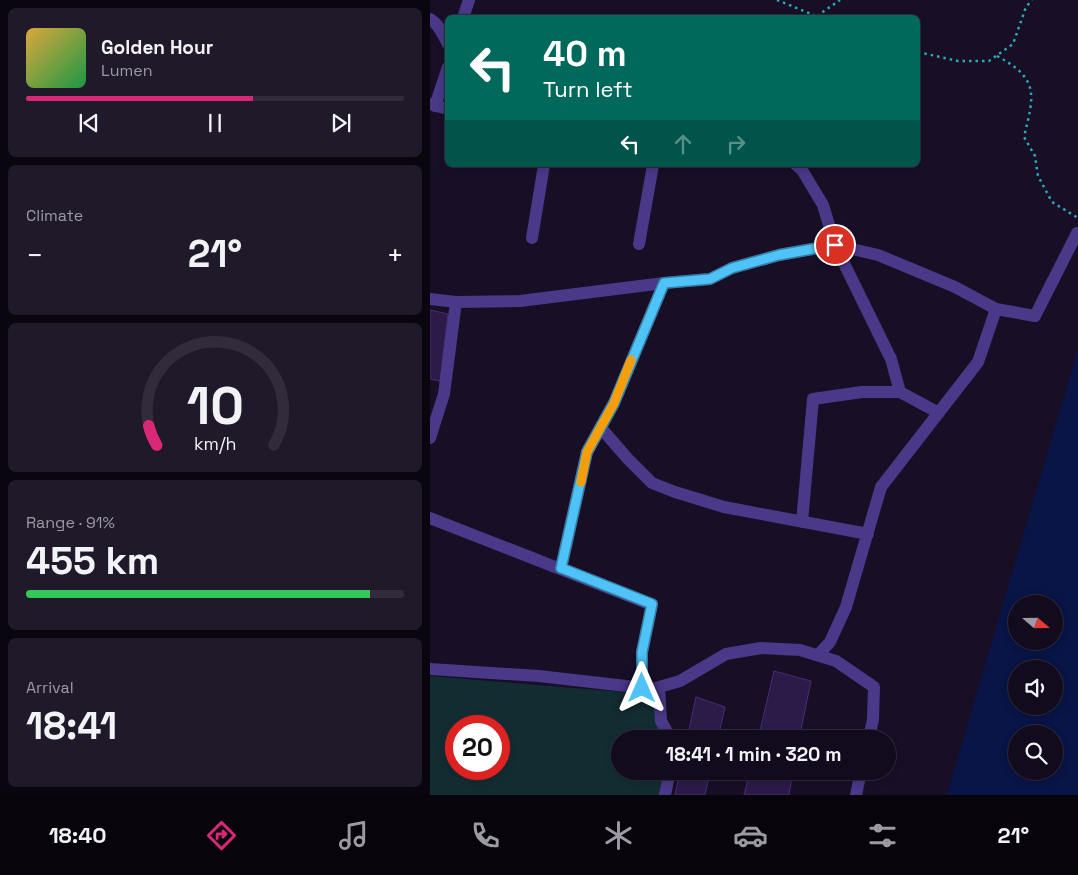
<!DOCTYPE html>
<html lang="en">
<head>
<meta charset="utf-8">
<style>
	:root { --surface:#120b1d; --page:#1f192a; --text:#f1f3f6; --muted:#9c9ba4; --line:#312b3b; --accent:#db2777 }
	body { margin:0; font-family:"Space Grotesk",sans-serif; background:var(--page); color:var(--text); height:100vh; display:flex; flex-direction:column; font-size:19px; white-space:nowrap }
	* { box-sizing:border-box; margin:0 }
	p { font-size:16px; color:var(--muted) }
	.icon { flex:none; width:28px; height:28px; fill:none; stroke:currentColor; stroke-width:2; stroke-linecap:round; stroke-linejoin:round }
	.map { position:relative; flex:1; overflow:hidden }
	.panel { display:flex; flex-direction:column; gap:8px; padding:8px; background:#0a0610; width:430px }
	.panel>* { flex:none }
	.guide { position:absolute; left:15px; top:15px; width:475px; height:152px; border-radius:8px; box-shadow:0 2px 8px #0003,0 0 0 1px var(--line); background:#00695c; color:#fff; overflow:hidden }
	.needle { width:32px; rotate:110deg }
	.tools { position:absolute; left:578px; top:595px; display:grid; gap:10px }
	.tools a { display:grid; place-items:center; width:55px; height:55px; border-radius:50%; background:var(--surface); box-shadow:0 2px 8px #0003,0 0 0 1px var(--line); font-size:25px }
	.speed { position:absolute; left:15px; top:715px; display:flex; gap:10px; font-size:25px; font-weight:700; text-align:center }
	.speed>* { display:grid; place-content:center; width:65px; height:65px; border-radius:50%; background:var(--surface); box-shadow:0 2px 8px #0003,0 0 0 1px var(--line); line-height:1 }
	.speed .limit { border:8px solid #d22; background:#fff; color:#111 }
	.pin { position:absolute; display:grid; place-items:center; width:42px; height:42px; color:#fff; margin:-21px; border:2px solid #fff; border-radius:50%; box-shadow:0 1px 5px #0007 }
	.me { position:absolute; width:55px; margin:-28px; rotate:0deg; stroke-linejoin:round; filter:drop-shadow(0 0 4px #0008) }
	.turn { display:flex; align-items:center; gap:18px; height:105px; padding:0 15px; font-size:22px }
	.turn .icon { width:65px; height:65px; stroke-width:2.5 }
	.turn b { display:block; font-size:35px; line-height:42px }
	.lanes { display:flex; align-items:center; height:48px; padding:0 15px; background:#0003; justify-content:center; gap:25px; direction:ltr }
	.lanes .off { opacity:.35 }
	.big { font-size:38px; font-weight:700; line-height:1.1 }
	.panel .widget { flex:1; display:flex; flex-direction:column; justify-content:center; gap:8px; min-width:0; padding:0 18px; border-radius:8px; background:var(--page) }
	.panel .dial { align-items:center; gap:0 }
	.dial svg { height:130px; overflow:visible; fill:none; stroke:var(--line); stroke-width:7; stroke-linecap:round; text-anchor:middle }
	.dial text { fill:var(--text); stroke:none }
	.song { display:flex; align-items:center; gap:15px }
	.cover { width:60px; height:60px; border-radius:8px; background:linear-gradient(135deg,hsl(40 70% 55%),hsl(140 70% 35%)) }
	.played { height:5px; border-radius:2px; background:linear-gradient(90deg,var(--accent) 60%,var(--line) 60%) }
	.keys { display:flex; justify-content:space-around; direction:ltr }
	.heat { display:flex; justify-content:space-between; align-items:center; font-size:28px; direction:ltr }
	.charge { height:8px; border-radius:4px; background:linear-gradient(90deg,#34c759 91%,var(--line) 0) }
	.trip { position:absolute; left:181px; top:730px; width:285px; height:50px; border-radius:25px; background:var(--surface); box-shadow:0 2px 8px #0003,0 0 0 1px var(--line); font-weight:700; line-height:50px; text-align:center }
	.dock { display:flex; height:80px; justify-content:space-around; align-items:center; background:#07040c; color:var(--muted) }
	.dock .icon { width:35px; height:35px }
	.dock .selected { color:var(--accent) }
	.dock b { font-size:22px; color:var(--text) }
	main { display:flex; flex:1; min-height:0 }
	.map>svg:first-child { display:block }
	.green { fill:#122d32; fill-rule:evenodd }
	.water { fill:#091447; fill-rule:evenodd }
	.building { fill:#2c1a49; stroke:#482c76 }
	.lines { fill:none; stroke-linecap:round; stroke-linejoin:round }
	.path { stroke:#2caabc; stroke-width:2.5; stroke-dasharray:2.5 4; stroke-linecap:butt }
	.minor { stroke:#4a3888; stroke-width:12 }
	.route-casing { stroke:#337fa1; stroke-width:12 }
	.route { stroke:#4fc3f7; stroke-width:9 }
	.slow { stroke:#f59e0b; stroke-width:9 }
</style>
</head>
<body>
<main>
<section class="panel">
<div class="widget">
<div class="song"><i class="cover"></i><div><b>Golden Hour</b><p>Lumen</p></div></div>
<div class="played"></div>
<div class="keys"><svg class="icon" aria-label="previous" viewBox="0 0 24 24"><path d="M18 5L8 12l10 7zM5 5v14"/></svg><svg class="icon" aria-label="pause" viewBox="0 0 24 24"><path d="M8 5v14M16 5v14"/></svg><svg class="icon" aria-label="next" viewBox="0 0 24 24"><path d="M6 5l10 7-10 7zM19 5v14"/></svg></div>
</div>
<div class="widget"><p>Climate</p>
<div class="heat"><a>−</a><b class="big">21°</b><a>+</a></div>
</div>
<div class="widget dial"><svg viewBox="0 0 100 80">
<path d="M14 69A42 42 0 1 1 86 69"/>
<path d="M14 69A42 42 0 0 1 9 57" stroke="#db2777"/>
<text x="50" y="56" font-size="32" font-weight="700">10</text>
<text x="50" y="72" font-size="11">km/h</text>
</svg></div>
<div class="widget"><p>Range · 91%</p><b class="big">455 km</b><div class="charge"></div></div>
<div class="widget"><p>Arrival</p><b class="big">18:41</b></div>
</section>
<div class="map">
<svg width="648" height="795" viewBox="0 0 648 795">
	<rect width="100%" height="100%" fill="#180f27"/>
	<path class="green" d="M0,676L215,694L223,693L238,739H190V771H236L231,795H0ZM26,726H69V769H26Z"/>
	<path class="water" d="M648,349V795H517ZM586,604H624V641H586ZM586,669H624V706H586ZM586,734H624V771H586Z"/>
	<path class="building" d="M0,310L18,314L10,381L0,379Z
		M344,671L381,681L369,739H328Z
		M266,697L295,707L288,739H257Z
		M250,771H280L275,795H245Z
		M320,771H363L359,795H314Z"/>
	<g class="lines">
		<path class="path" d="M347,0L391,18
			M387,16L410,0
			M488,52L528,61H559L583,44L596,7L602,0
			M567,56C610,79 604,95 594,137L605,156L608,176L622,202L648,218"/>
		<path class="minor" d="M33,18L39,0
			M0,19C9,24 13,35 18,44
			M0,104L18,109
			M5,106L18,67
			M366,165L372,170L393,205L405,245L461,359L470,392
			M102,238L114,165
			M209,244L223,165
			M0,299L26,302L90,301L234,283L280,279L302,268L349,255L405,245L448,255L525,287L566,309L605,316L647,233
			M171,428L198,459L222,483L245,492L294,507L438,534
			M0,438L14,394L26,302
			M0,518L222,605L212,652V688
			M372,522L383,399L432,392H470L509,413
			M131,568L157,452L184,403L234,283
			M388,655L400,642L416,607L451,487L548,362L566,309
			M0,669L109,676L222,689L250,681L296,654L331,648L370,650L406,661L444,687L443,719L439,739
			M229,687L231,721L241,739
			M235,795L240,771
			M426,795L431,771"/>
	</g>
	<g class="lines">
		<defs>
			<path id="route" d="M212,688V652L222,604L131,568L157,452L184,403L234,283L280,279L302,268L349,255L405,245"/>
		</defs>
		<use href="#route" class="route-casing"/>
		<use href="#route" class="route"/>
		<path class="slow" d="M151,482L157,452L184,403L201,360"/>
	</g>
</svg>
<div class="tools">
<a><svg class="needle" viewBox="-14 -14 28 28"><path d="M0-13l5 13h-10z" fill="#e53935"/><path d="M0 13l5-13h-10z" fill="#9c9ba4"/></svg></a>
<a><svg class="icon" aria-label="sound" viewBox="0 0 24 24"><path d="M4 9h4l5-4v14l-5-4H4zM17 9q2 3 0 6"/></svg></a>
<a><svg class="icon" aria-label="search" viewBox="0 0 24 24"><circle cx="10" cy="10" r="6"/><path d="M15 15l6 6"/></svg></a>
</div>
<div class="speed"><div class="limit">20</div></div>
<div class="pin" style="left:405px;top:245px;background:#d93025"><svg class="icon" aria-label="arrive" viewBox="0 0 24 24"><path d="M6 21V4h12l-3 4 3 4H6"/></svg></div>
<svg class="me" style="left:212px;top:688px" viewBox="-20 -20 40 40"><path d="M0-17L14 15 0 8-14 15z" fill="#4fc3f7" stroke="#fff" stroke-width="4"/></svg>
<div class="trip">18:41 · 1 min · 320 m</div>
<div class="guide">
<div class="turn"><svg class="icon" aria-label="left" viewBox="0 0 24 24"><path d="M17 20v-9H6M10 6l-5 5 5 5"/></svg><div><b>40 m</b>Turn left</div></div>
<div class="lanes"><svg class="icon" aria-label="left" viewBox="0 0 24 24"><path d="M17 20v-9H6M10 6l-5 5 5 5"/></svg><svg class="icon off" aria-label="ahead" viewBox="0 0 24 24"><path d="M12 20V5M6 11l6-6 6 6"/></svg><svg class="icon off" aria-label="right" viewBox="0 0 24 24"><path d="M7 20v-9h11M14 6l5 5-5 5"/></svg></div>
</div>
</div>
</main>
<nav class="dock">
<b>18:40</b>
<svg class="icon selected" aria-label="directions" viewBox="0 0 24 24"><path d="M12 3l9 9-9 9-9-9zM9 14v-3h6M13 9l2 2-2 2"/></svg>
<svg class="icon" aria-label="music" viewBox="0 0 24 24"><path d="M9 18V5l10-2v13"/><circle cx="6" cy="18" r="3"/><circle cx="16" cy="16" r="3"/></svg>
<svg class="icon" aria-label="phone" viewBox="0 0 24 24"><path d="M5 4h4l2 5-3 2q2 4 5 5l2-3 5 2v4C11 20 4 13 5 4z"/></svg>
<svg class="icon" aria-label="climate" viewBox="0 0 24 24"><path d="M12 3v18M4 7l16 10M4 17L20 7"/></svg>
<svg class="icon" aria-label="car" viewBox="0 0 24 24"><path d="M5 17H2v-5l4-1 3-4h7l3 4 3 1v5h-3M9 17h6M6 11h13"/><circle cx="7" cy="17" r="2"/><circle cx="17" cy="17" r="2"/></svg>
<svg class="icon" aria-label="filters" viewBox="0 0 24 24"><path d="M4 7h16M4 17h16"/><circle cx="9" cy="7" r="2"/><circle cx="15" cy="17" r="2"/></svg>
<b>21°</b>
</nav>
</body>
</html>
